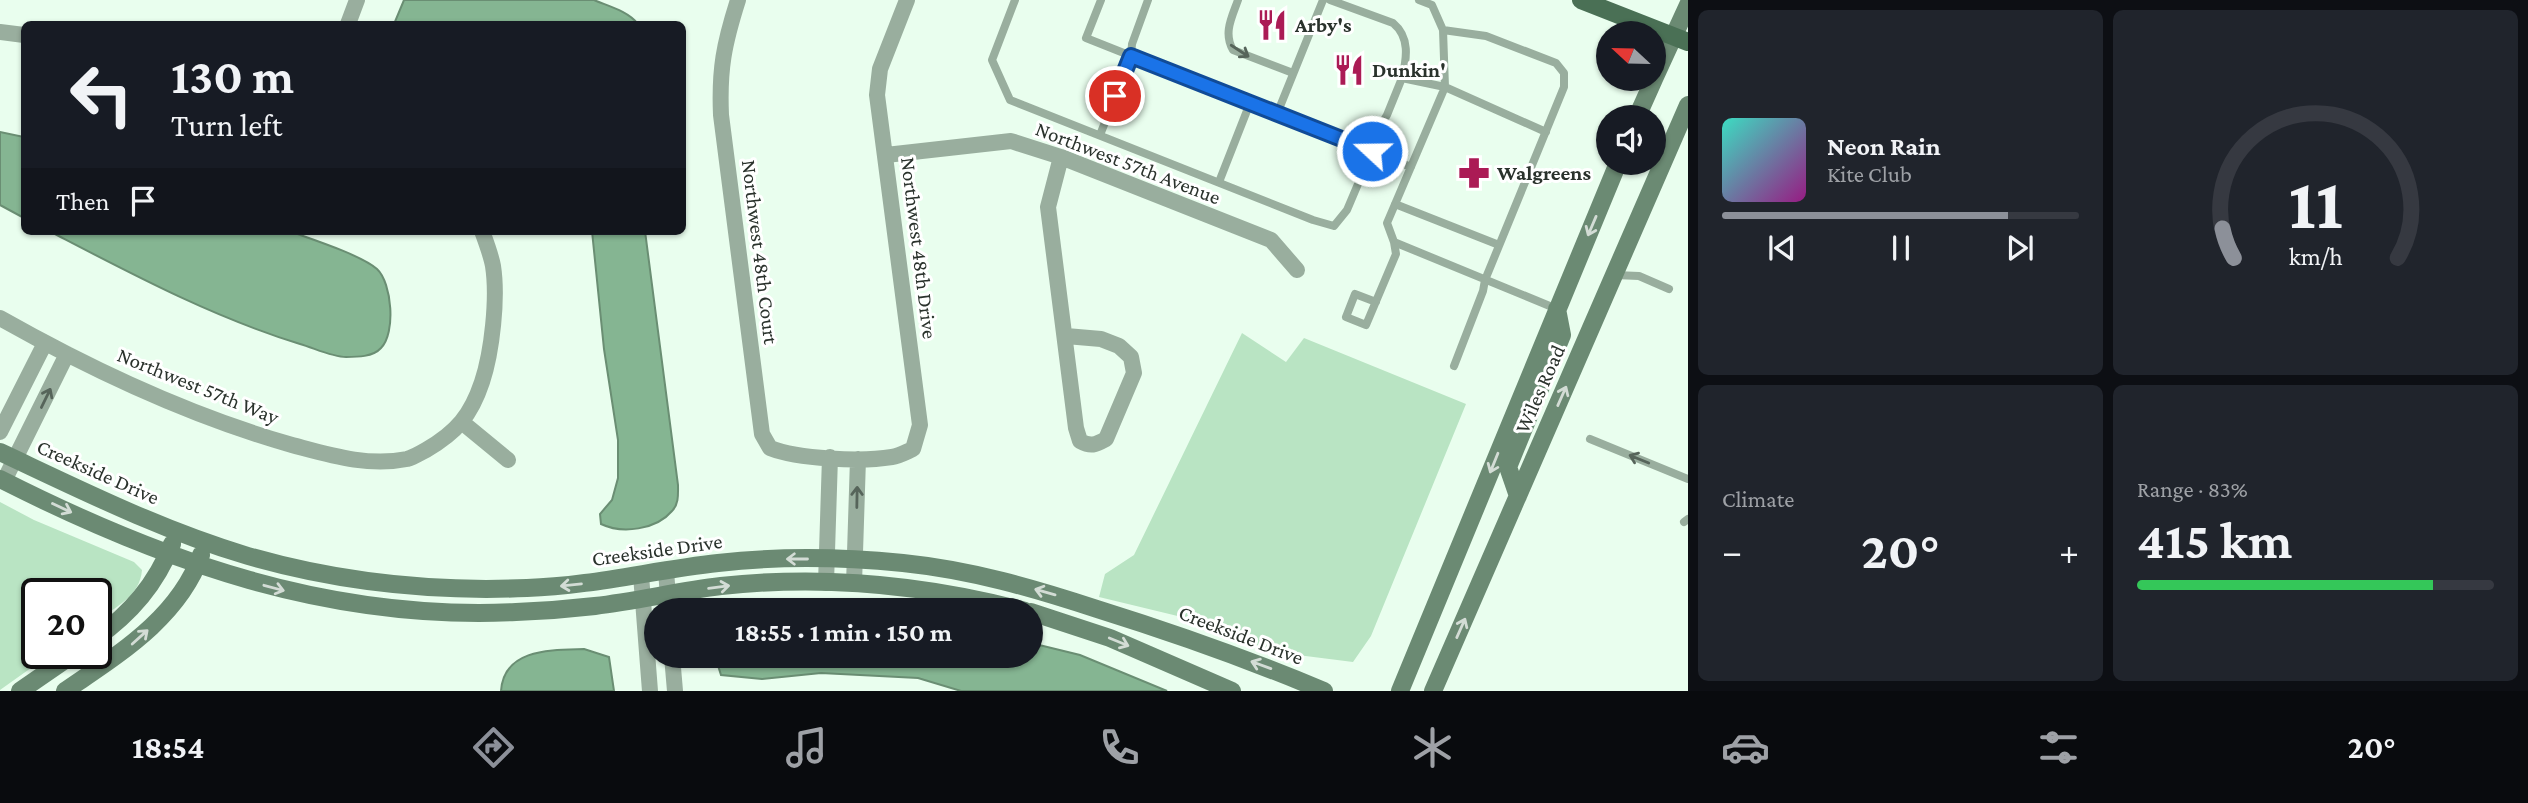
<!DOCTYPE html>
<html lang="en">
<head>
<meta charset="utf-8">
<style>
	:root { --surface:#171b24; --page:#20242c; --text:#f1f3f6; --muted:#9ea1a6; --line:#363941; --accent:#8c9099 }
	body { margin:0; font-family:"Crimson Pro",serif; background:var(--page); color:var(--text); height:100vh; display:flex; flex-direction:column; font-size:26px; white-space:nowrap }
	* { box-sizing:border-box; margin:0 }
	p { font-size:23px; color:var(--muted) }
	.icon { flex:none; width:38px; height:38px; fill:none; stroke:currentColor; stroke-width:2; stroke-linecap:round; stroke-linejoin:round }
	.map { position:relative; flex:1; overflow:hidden }
	.sheet { display:flex; flex-direction:column; gap:10px; padding:10px; background:#0d0f14; width:840px }
	.sheet>* { flex:none }
	.hud { position:absolute; left:21px; top:21px; width:665px; height:214px; border-radius:10px; box-shadow:0 2px 5px #0004; background:#171b24; color:var(--text); overflow:hidden }
	.needle { width:46px; rotate:292deg }
	.fabs { position:absolute; left:1596px; top:21px; display:grid; gap:14px }
	.fabs a { display:grid; place-items:center; width:70px; height:70px; border-radius:50%; background:var(--surface); box-shadow:0 2px 5px #0004; font-size:35px }
	.speed { position:absolute; left:21px; top:578px; display:flex; gap:14px; font-size:35px; font-weight:700; text-align:center }
	.speed>* { display:grid; place-content:center; width:91px; height:91px; border-radius:50%; background:var(--surface); box-shadow:0 2px 5px #0004; line-height:1 }
	.speed .limit { border:4px solid #111; border-radius:10px; background:#fff; color:#111 }
	.pin { position:absolute; display:grid; place-items:center; width:60px; height:60px; color:#fff; margin:-30px; border:4px solid #fff; border-radius:50%; box-shadow:0 2px 7px #0007 }
	.me { position:absolute; width:77px; margin:-38px; rotate:291deg; stroke-linejoin:round; filter:drop-shadow(0 0 5px #0008) }
	.turn { display:flex; align-items:center; gap:24px; height:147px; padding:0 35px; font-size:32px }
	.turn .icon { width:91px; height:91px; stroke-width:2.5 }
	.turn b { display:block; font-size:49px; line-height:60px }
	.then { display:flex; align-items:center; height:66px; padding:0 35px; background:#0003; gap:14px; font-size:26px }
	.big { font-size:52px; font-weight:700; line-height:1.1 }
	.sheet .card { flex:1; display:flex; flex-direction:column; justify-content:center; gap:10px; min-width:0; padding:0 24px; border-radius:10px; background:var(--page) }
	.sheet .dial { align-items:center; gap:0 }
	.dial svg { height:182px; overflow:visible; fill:none; stroke:var(--line); stroke-width:7; stroke-linecap:round; text-anchor:middle }
	.dial text { fill:var(--text); stroke:none }
	.song { display:flex; align-items:center; gap:21px }
	.cover { width:84px; height:84px; border-radius:10px; background:linear-gradient(135deg,hsl(170 70% 55%),hsl(310 70% 35%)) }
	.played { height:7px; border-radius:4px; background:linear-gradient(90deg,var(--accent) 80%,var(--line) 80%) }
	.keys { display:flex; justify-content:space-around; direction:ltr }
	.heat { display:flex; justify-content:space-between; align-items:center; font-size:38px; direction:ltr }
	.charge { height:10px; border-radius:5px; background:linear-gradient(90deg,#34c759 83%,var(--line) 0) }
	.sheet .tiles { flex:1; display:grid; gap:10px; grid-template-columns:repeat(2,1fr) }
	.trip { position:absolute; left:644px; top:598px; width:399px; height:70px; border-radius:35px; background:var(--surface); box-shadow:0 2px 5px #0004; font-weight:700; line-height:70px; text-align:center }
	.dock { display:flex; height:112px; justify-content:space-around; align-items:center; background:#090b0e; color:var(--muted) }
	.dock .icon { width:49px; height:49px }
	.dock .selected { color:var(--accent) }
	.dock b { font-size:32px; color:var(--text) }
	main { display:flex; flex:1; min-height:0 }
	.map>svg:first-child { display:block }
	.green { fill:#b9e4c3 }
	.water { fill:#85b592; stroke:#6a8e73; stroke-width:2 }
	.lines { fill:none; stroke-linecap:round; stroke-linejoin:round }
	.lane { stroke:#99ae9e; stroke-width:8 }
	.street { stroke:#99ae9e; stroke-width:16 }
	.secondary { stroke:#6b8a73; stroke-width:18 }
	.primary { stroke:#4a7055; stroke-width:18 }
	.oneway { stroke:#56645a }
	.oneway2 { stroke:#d3dcd5 }
	.route-casing { stroke:#114b97; stroke-width:18 }
	.route { stroke:#1a73e8; stroke-width:12 }
	.labels { text-anchor:middle; dominant-baseline:central; stroke-width:6; stroke-linejoin:round; paint-order:stroke }
	.poi-label { font-size:21px; font-weight:bold; fill:#2a322c; stroke:#fff; text-anchor:start }
	.street-label { font-size:21px; fill:#2a322c; stroke:#fff }
</style>
</head>
<body>
<main>
<div class="map">
<svg width="1688" height="691" viewBox="0 0 1688 691">
	<rect width="100%" height="100%" fill="#e9feee"/>
	<path class="green" d="M1242,333L1286,362L1304,338L1466,404L1371,636L1353,662L1274,652L1190,619L1099,597L1105,574L1134,555Z
		M0,502L34,520L134,562L142,570C140,596 116,607 96,621V593H37V653H52L0,690Z"/>
	<path class="water" d="M404,0H594C608,6 628,11 638,24H394Z
		M0,132L24,137V218L0,205Z
		M49,231H289C311,239 361,255 377,269C392,283 396,333 381,348C373,357 357,357 346,357C332,357 314,348 300,344C212,317 130,273 49,231Z
		M592,231H645L678,485C678,494 679,504 672,511C656,530 622,534 601,524L600,514L612,500L618,478V440L604,349Z
		M1031,643L1080,655L1167,691H961L918,678L821,673L762,679L721,675L715,656H1031Z
		M584,649L609,657L614,691H501C504,648 552,650 584,649Z"/>
	<g class="lines">
		<path class="lane" d="M1015,0L992,60L1010,100L1313,220L1334,226L1347,210L1372,151L1373,138L1387,115L1402,78
			M1101,0L1086,38L1411,167
			M1238,0C1232,17 1223,33 1233,50L1293,73
			M1330,0L1393,23C1410,37 1407,58 1402,78L1445,87L1546,132
			M1419,0L1432,5L1443,30L1445,87L1387,223L1394,242L1557,309
			M1443,30L1486,36L1556,63L1564,73V87L1485,280L1483,291L1454,366
			M1277,114L1323,0
			M1100,135L1131,56L1132,44L1148,0
			M1219,182L1250,103
			M1395,204L1499,245
			M1615,275L1639,276L1669,289
			M1376,302L1355,294L1346,317L1366,325L1396,254L1394,242
			M1590,439L1688,479
			M1684,522L1688,519"/>
		<path class="street" d="M738,0C724,44 719,69 721,115L762,434L770,448C798,459 861,462 892,457C899,456 906,452 913,449L920,425L877,95L880,69L907,0
			M348,24L357,0
			M0,32L24,35
			M886,155L1011,141L1061,157L1271,240L1297,270
			M1061,157L1048,207L1076,428L1080,441C1091,447 1095,445 1106,439L1134,373L1131,357L1119,346L1101,339L1066,336
			M0,318C92,370 190,416 292,445C330,455 368,467 407,459C414,457 420,453 426,450C457,432 471,415 482,382C492,352 498,298 493,266C491,255 486,242 482,231
			M463,423L508,460
			M0,432L45,343
			M4,481L67,354
			M666,570L669,611
			M641,575L650,691
			M826,583L830,457
			M854,584L858,459
			M672,656L675,691"/>
		<path class="secondary" d="M1654,79L1688,5
			M1637,117L1654,79
			M0,452C81,490 161,530 248,556C338,582 433,592 527,588C591,586 654,570 718,563C779,556 842,557 903,563C971,570 1033,588 1097,609C1174,633 1250,660 1324,691
			M0,479C164,562 329,621 516,612C543,611 569,609 595,606C637,601 679,591 721,586C822,575 927,585 1025,611
			M1518,496L1508,467L1562,335L1557,309
			M1031,612L1110,638L1232,691
			M96,638C131,613 156,584 172,544
			M20,691L75,653
			M65,691C117,655 178,619 201,555
			M1400,691L1618,163
			M1433,691L1688,105"/>
		<path class="primary" d="M1581,0L1688,42"/>
	</g>
	<defs><path id="oneway-shaft" d="M-6 0H5M1.5-3L5.5 0L1.5 3" fill="none" stroke-width="1.6" stroke-linecap="round" stroke-linejoin="round" transform="scale(1.75)"/></defs>
	<g class="oneway">
		<use href="#oneway-shaft" transform="translate(1240 51) rotate(33)"/>
		<use href="#oneway-shaft" transform="translate(46 398) rotate(-64)"/>
		<use href="#oneway-shaft" transform="translate(1639 459) rotate(-158)"/>
		<use href="#oneway-shaft" transform="translate(857 497) rotate(-89)"/>
	</g>
	<g class="oneway2">
		<use href="#oneway-shaft" transform="translate(1592 226) rotate(113)"/>
		<use href="#oneway-shaft" transform="translate(1562 396) rotate(-66)"/>
		<use href="#oneway-shaft" transform="translate(1494 463) rotate(112)"/>
		<use href="#oneway-shaft" transform="translate(62 508) rotate(25)"/>
		<use href="#oneway-shaft" transform="translate(797 559) rotate(180)"/>
		<use href="#oneway-shaft" transform="translate(571 585) rotate(174)"/>
		<use href="#oneway-shaft" transform="translate(719 587) rotate(-7)"/>
		<use href="#oneway-shaft" transform="translate(274 588) rotate(15)"/>
		<use href="#oneway-shaft" transform="translate(1045 592) rotate(-164)"/>
		<use href="#oneway-shaft" transform="translate(1461 628) rotate(-66)"/>
		<use href="#oneway-shaft" transform="translate(140 637) rotate(-42)"/>
		<use href="#oneway-shaft" transform="translate(1119 642) rotate(22)"/>
		<use href="#oneway-shaft" transform="translate(1261 665) rotate(-160)"/>
	</g>
	<g class="lines">
		<defs>
			<path id="route" d="M1115,96L1131,56L1372,151"/>
		</defs>
		<use href="#route" class="route-casing"/>
		<use href="#route" class="route"/>
	</g>
	<defs>
		<symbol id="restaurant-bare" viewBox="-9 -9 18 18"><path d="M-5-6h1v4h1v-4h1v4h1v-4h1v5L-1.5 .5V6h-2V.5L-5-1ZM5-6V6H3V1.5H1.5Q1.5-4 5-6Z" fill="#ab1b55" stroke="#fff" stroke-width="2.5" paint-order="stroke"/></symbol>
		<symbol id="pharmacy-bare" viewBox="-9 -9 18 18"><path d="M-2-6h4v4h4v4h-4v4h-4v-4h-4v-4h4Z" fill="#ab1b55" stroke="#fff" stroke-width="2.5" paint-order="stroke"/></symbol>
	</defs>
	<g fill-rule="evenodd">
		<use href="#restaurant-bare" x="1250" y="3" width="44" height="44"/>
		<use href="#restaurant-bare" x="1327" y="48" width="44" height="44"/>
		<use href="#pharmacy-bare" x="1452" y="151" width="44" height="44"/>
	</g>
	<g class="labels">
		<g class="poi-label">
			<text x="1295" y="25">Arby's</text>
			<text x="1372" y="70">Dunkin'</text>
			<text x="1497" y="173">Walgreens</text>
		</g>
		<g class="street-label">
			<text transform="translate(1128 163) rotate(21)">Northwest 57th Avenue</text>
			<text transform="translate(919 248) rotate(83)">Northwest 48th Drive</text>
			<text transform="translate(760 252) rotate(83)">Northwest 48th Court</text>
			<text transform="translate(198 386) rotate(22)">Northwest 57th Way</text>
			<text transform="translate(1540 389) rotate(-66)">Wiles Road</text>
			<text transform="translate(98 472) rotate(24)">Creekside Drive</text>
			<text transform="translate(657 550) rotate(-8)">Creekside Drive</text>
			<text transform="translate(1241 635) rotate(21)">Creekside Drive</text>
		</g>
	</g>
</svg>
<div class="fabs">
<a><svg class="needle" viewBox="-14 -14 28 28"><path d="M0-13l5 13h-10z" fill="#e53935"/><path d="M0 13l5-13h-10z" fill="#9ea1a6"/></svg></a>
<a><svg class="icon" aria-label="sound" viewBox="0 0 24 24"><path d="M4 9h4l5-4v14l-5-4H4zM17 9q2 3 0 6"/></svg></a>
</div>
<div class="speed"><div class="limit">20</div></div>
<div class="pin" style="left:1115px;top:96px;background:#d93025"><svg class="icon" aria-label="arrive" viewBox="0 0 24 24"><path d="M6 21V4h12l-3 4 3 4H6"/></svg></div>
<svg class="me" style="left:1372px;top:151px" viewBox="-20 -20 40 40"><circle r="17" fill="#1a73e8" stroke="#fff" stroke-width="3"/><path d="M0-11L8 9 0 5-8 9z" fill="#fff"/></svg>
<div class="trip">18:55 · 1 min · 150 m</div>
<div class="hud">
<div class="turn"><svg class="icon" aria-label="left" viewBox="0 0 24 24"><path d="M17 20v-9H6M10 6l-5 5 5 5"/></svg><div><b>130 m</b>Turn left</div></div>
<div class="then">Then<svg class="icon" aria-label="arrive" viewBox="0 0 24 24"><path d="M6 21V4h12l-3 4 3 4H6"/></svg></div>
</div>
</div>
<section class="sheet">
<div class="tiles">
<div class="card">
<div class="song"><i class="cover"></i><div><b>Neon Rain</b><p>Kite Club</p></div></div>
<div class="played"></div>
<div class="keys"><svg class="icon" aria-label="previous" viewBox="0 0 24 24"><path d="M18 5L8 12l10 7zM5 5v14"/></svg><svg class="icon" aria-label="pause" viewBox="0 0 24 24"><path d="M8 5v14M16 5v14"/></svg><svg class="icon" aria-label="next" viewBox="0 0 24 24"><path d="M6 5l10 7-10 7zM19 5v14"/></svg></div>
</div>
<div class="card dial"><svg viewBox="0 0 100 80">
<path d="M14 69A42 42 0 1 1 86 69"/>
<path d="M14 69A42 42 0 0 1 9 56" stroke="#8c9099"/>
<text x="50" y="56" font-size="32" font-weight="700">11</text>
<text x="50" y="72" font-size="11">km/h</text>
</svg></div>
<div class="card"><p>Climate</p>
<div class="heat"><a>−</a><b class="big">20°</b><a>+</a></div>
</div>
<div class="card"><p>Range · 83%</p><b class="big">415 km</b><div class="charge"></div></div>
</div>
</section>
</main>
<nav class="dock">
<b>18:54</b>
<svg class="icon selected" aria-label="directions" viewBox="0 0 24 24"><path d="M12 3l9 9-9 9-9-9zM9 14v-3h6M13 9l2 2-2 2"/></svg>
<svg class="icon" aria-label="music" viewBox="0 0 24 24"><path d="M9 18V5l10-2v13"/><circle cx="6" cy="18" r="3"/><circle cx="16" cy="16" r="3"/></svg>
<svg class="icon" aria-label="phone" viewBox="0 0 24 24"><path d="M5 4h4l2 5-3 2q2 4 5 5l2-3 5 2v4C11 20 4 13 5 4z"/></svg>
<svg class="icon" aria-label="climate" viewBox="0 0 24 24"><path d="M12 3v18M4 7l16 10M4 17L20 7"/></svg>
<svg class="icon" aria-label="car" viewBox="0 0 24 24"><path d="M5 17H2v-5l4-1 3-4h7l3 4 3 1v5h-3M9 17h6M6 11h13"/><circle cx="7" cy="17" r="2"/><circle cx="17" cy="17" r="2"/></svg>
<svg class="icon" aria-label="filters" viewBox="0 0 24 24"><path d="M4 7h16M4 17h16"/><circle cx="9" cy="7" r="2"/><circle cx="15" cy="17" r="2"/></svg>
<b>20°</b>
</nav>
</body>
</html>
